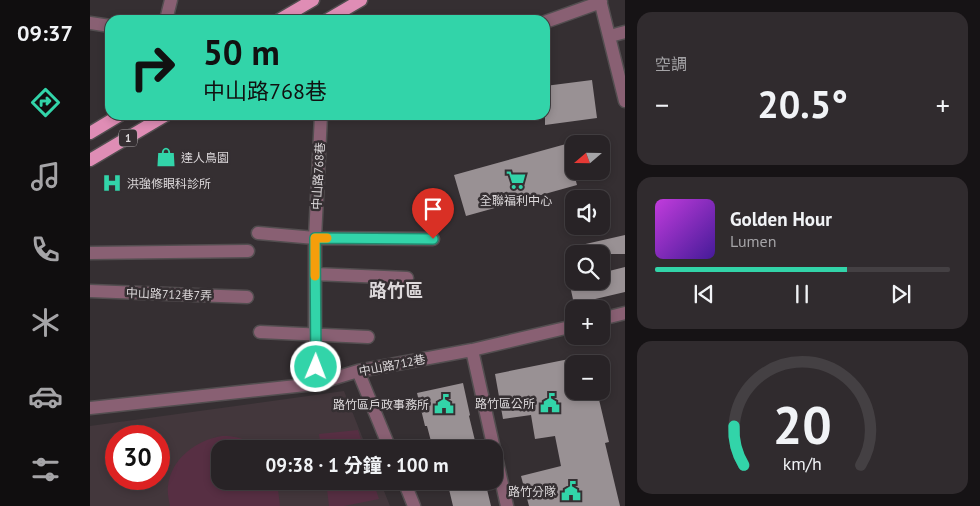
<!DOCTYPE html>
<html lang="zh-TW">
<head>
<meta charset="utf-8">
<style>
	:root { --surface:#282326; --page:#302b2e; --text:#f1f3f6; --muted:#a5a4a7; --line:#444043; --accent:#32d4a9 }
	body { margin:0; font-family:"PT Sans","Noto Sans TC",sans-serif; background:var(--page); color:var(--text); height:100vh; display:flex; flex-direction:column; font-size:19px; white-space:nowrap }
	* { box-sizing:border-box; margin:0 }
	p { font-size:16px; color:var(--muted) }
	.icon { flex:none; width:28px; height:28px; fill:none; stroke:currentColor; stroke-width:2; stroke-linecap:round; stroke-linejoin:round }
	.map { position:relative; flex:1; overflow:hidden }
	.details { display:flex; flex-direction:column; gap:12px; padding:12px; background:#161315; width:355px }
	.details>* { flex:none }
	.guide { position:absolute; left:15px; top:15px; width:445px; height:105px; border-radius:15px; box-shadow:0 2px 8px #0003,0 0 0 1px var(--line); background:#32d4a9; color:#111; overflow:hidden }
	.needle { width:32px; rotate:250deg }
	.buttons { position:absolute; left:475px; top:135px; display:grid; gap:10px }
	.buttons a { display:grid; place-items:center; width:45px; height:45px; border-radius:10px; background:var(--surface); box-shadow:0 2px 8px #0003,0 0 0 1px var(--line); font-size:25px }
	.speed { position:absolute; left:15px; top:425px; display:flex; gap:10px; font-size:25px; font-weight:700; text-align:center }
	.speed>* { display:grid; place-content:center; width:65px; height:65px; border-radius:50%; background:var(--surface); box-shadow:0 2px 8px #0003,0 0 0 1px var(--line); line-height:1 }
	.speed .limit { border:8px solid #d22; background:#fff; color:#111 }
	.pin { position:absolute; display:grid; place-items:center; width:42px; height:42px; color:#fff; margin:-51px -21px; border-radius:50% 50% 50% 0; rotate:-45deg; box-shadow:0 0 5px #0007 }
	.pin .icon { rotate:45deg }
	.me { position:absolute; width:55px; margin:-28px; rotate:1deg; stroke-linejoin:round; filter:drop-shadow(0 0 4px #0008) }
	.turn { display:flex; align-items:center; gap:18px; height:105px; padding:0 15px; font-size:22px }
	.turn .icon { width:65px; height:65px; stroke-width:2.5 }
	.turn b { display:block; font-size:35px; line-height:42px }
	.big { font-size:38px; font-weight:700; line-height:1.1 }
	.details .card { flex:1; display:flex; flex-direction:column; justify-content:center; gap:8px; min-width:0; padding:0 18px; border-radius:15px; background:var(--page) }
	.details .dial { align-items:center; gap:0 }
	.dial svg { height:130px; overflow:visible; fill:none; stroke:var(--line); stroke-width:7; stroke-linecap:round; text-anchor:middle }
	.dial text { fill:var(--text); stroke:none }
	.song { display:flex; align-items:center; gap:15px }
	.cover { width:60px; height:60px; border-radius:8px; background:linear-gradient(135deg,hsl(290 70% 55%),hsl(260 70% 35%)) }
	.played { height:5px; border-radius:2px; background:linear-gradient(90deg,var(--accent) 65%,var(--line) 65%) }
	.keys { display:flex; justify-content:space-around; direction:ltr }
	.heat { display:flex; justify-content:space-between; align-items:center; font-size:28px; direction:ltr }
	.trip { position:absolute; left:121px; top:440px; width:292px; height:50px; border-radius:15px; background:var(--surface); box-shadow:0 2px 8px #0003,0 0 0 1px var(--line); font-weight:700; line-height:50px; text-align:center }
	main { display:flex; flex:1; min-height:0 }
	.tabs { display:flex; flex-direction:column; width:90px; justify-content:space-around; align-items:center; background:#100e0f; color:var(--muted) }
	.tabs .icon { width:35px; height:35px }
	.tabs .current { color:var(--accent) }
	.tabs b { font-size:22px; color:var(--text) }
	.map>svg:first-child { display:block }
	.built { fill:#43373c; fill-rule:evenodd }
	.green { fill:#572f43 }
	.building { fill:#999194 }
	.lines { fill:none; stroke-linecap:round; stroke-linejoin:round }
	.minor-casing { stroke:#534e50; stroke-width:15 }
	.major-casing { stroke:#534e50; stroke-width:15 }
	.minor { stroke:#896073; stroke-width:12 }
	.major { stroke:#df8db5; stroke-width:12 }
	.route-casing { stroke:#208a6e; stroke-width:12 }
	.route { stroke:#32d4a9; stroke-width:9 }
	.slow { stroke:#f59e0b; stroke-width:9 }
	.labels { text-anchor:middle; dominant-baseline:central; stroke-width:5; stroke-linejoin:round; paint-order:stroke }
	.shield { fill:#352f32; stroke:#aba6a8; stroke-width:1 }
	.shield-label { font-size:11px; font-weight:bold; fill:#ddd9db }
	.poi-label { font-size:12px; fill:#ddd9db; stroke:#352f32; text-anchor:end }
	.street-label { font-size:12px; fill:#ddd9db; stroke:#352f32 }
	.district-label { font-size:18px; font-weight:bold; fill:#ddd9db; stroke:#352f32 }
</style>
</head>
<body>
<main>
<nav class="tabs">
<b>09:37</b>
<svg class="icon current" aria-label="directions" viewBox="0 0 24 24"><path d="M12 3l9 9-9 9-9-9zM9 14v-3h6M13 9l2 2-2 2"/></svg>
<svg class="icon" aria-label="music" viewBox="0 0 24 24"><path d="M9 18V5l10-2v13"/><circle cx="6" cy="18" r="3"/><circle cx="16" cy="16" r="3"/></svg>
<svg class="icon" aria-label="phone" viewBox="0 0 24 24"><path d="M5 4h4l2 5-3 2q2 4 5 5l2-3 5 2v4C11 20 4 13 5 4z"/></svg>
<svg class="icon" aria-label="climate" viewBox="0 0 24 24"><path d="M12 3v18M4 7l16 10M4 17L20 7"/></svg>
<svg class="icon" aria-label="car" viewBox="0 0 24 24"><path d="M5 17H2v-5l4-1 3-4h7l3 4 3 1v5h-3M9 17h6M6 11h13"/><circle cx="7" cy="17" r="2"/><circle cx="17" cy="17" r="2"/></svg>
<svg class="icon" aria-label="filters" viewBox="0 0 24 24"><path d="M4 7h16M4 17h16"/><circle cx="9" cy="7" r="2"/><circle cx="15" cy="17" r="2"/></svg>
</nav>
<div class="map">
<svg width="535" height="506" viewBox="0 0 535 506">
	<rect width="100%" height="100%" fill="#352f32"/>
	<path class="built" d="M254,391L277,449H130V481H290L300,506H0V426ZM26,436H69V479H26Z"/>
	<path class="green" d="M268,430L274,449H231L229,434Z
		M132,436C147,436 158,439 169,449H130V481H187L190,506H80C79,500 77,493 78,486C81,459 106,440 132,436Z
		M236,481H283L289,499L254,506H239Z"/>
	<path class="building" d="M502,80L507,118L455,125V86Z
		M476,144L487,185L376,216L364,175Z
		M535,235V254H479L478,248Z
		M535,267V292L484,304L479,281H511V273Z
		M484,358V391H507L519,442L515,443L530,506H439L431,476L471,466L465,436L445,439L441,415L413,419L405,374Z
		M373,383L380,415L379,416L387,449H343L337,426H335L327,393Z
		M357,481H395L401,506H363Z"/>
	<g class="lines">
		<defs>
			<path id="minor" d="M510,0L535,101
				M76,20L81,0
				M455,22L511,2
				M0,23L20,26
				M520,36L535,32
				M168,233L225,238L343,239
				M0,253L158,251
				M225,274L317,278
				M0,291L157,297
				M511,319L535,313
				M170,332L278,337
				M382,350L404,449
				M268,371L300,449
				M225,384V238L231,115
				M0,408L225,384L268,371L382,350L484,326
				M405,453L417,506
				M314,481L324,506"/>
			<path id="major" d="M189,20L223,0
				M237,20L271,0
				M0,133L30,115
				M0,160L76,115"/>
		</defs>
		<use href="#minor" class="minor-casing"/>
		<use href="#major" class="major-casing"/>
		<use href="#minor" class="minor"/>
		<use href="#major" class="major"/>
	</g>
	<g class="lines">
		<defs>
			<path id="route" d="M226,367L225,238L343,239"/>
		</defs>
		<use href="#route" class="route-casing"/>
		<use href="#route" class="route"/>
		<path class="slow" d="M225,276V238H237"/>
	</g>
	<defs>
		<symbol id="shop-bare" viewBox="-9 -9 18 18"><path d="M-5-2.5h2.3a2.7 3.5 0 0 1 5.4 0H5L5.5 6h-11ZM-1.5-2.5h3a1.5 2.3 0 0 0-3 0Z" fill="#32d4a9" stroke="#352f32" stroke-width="2.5" paint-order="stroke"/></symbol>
		<symbol id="supermarket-bare" viewBox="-9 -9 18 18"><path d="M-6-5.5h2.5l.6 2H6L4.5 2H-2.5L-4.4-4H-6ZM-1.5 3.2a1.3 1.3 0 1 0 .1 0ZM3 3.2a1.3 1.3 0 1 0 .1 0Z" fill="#32d4a9" stroke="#352f32" stroke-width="2.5" paint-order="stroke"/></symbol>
		<symbol id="hospital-bare" viewBox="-9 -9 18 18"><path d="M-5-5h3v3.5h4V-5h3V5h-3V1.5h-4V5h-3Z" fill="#32d4a9" stroke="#352f32" stroke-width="2.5" paint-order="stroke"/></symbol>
		<symbol id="civic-bare" viewBox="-9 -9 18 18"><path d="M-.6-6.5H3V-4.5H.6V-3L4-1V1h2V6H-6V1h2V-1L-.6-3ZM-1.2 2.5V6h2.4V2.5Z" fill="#32d4a9" stroke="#352f32" stroke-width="2.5" paint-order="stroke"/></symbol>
	</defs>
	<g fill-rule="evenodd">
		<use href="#shop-bare" x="62" y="143" width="28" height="28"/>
		<use href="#supermarket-bare" x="412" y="166" width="28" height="28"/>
		<use href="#hospital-bare" x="8" y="169" width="28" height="28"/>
		<use href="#civic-bare" x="446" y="389" width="28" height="28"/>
		<use href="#civic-bare" x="340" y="390" width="28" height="28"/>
		<use href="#civic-bare" x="467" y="477" width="28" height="28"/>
	</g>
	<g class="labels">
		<rect class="shield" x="29" y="129.5" width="18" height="17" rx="4"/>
		<g class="shield-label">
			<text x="38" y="138">1</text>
		</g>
		<g class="poi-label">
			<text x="91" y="157" text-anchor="start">達人鳥園</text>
			<text x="37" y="183" text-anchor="start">洪強修眼科診所</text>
			<text x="426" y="200" text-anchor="middle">全聯福利中心</text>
			<text x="445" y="403">路竹區公所</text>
			<text x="339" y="404">路竹區戶政事務所</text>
			<text x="466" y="491">路竹分隊</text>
		</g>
		<g class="street-label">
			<text transform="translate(228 176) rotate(-87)">中山路768巷</text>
			<text transform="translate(79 294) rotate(2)">中山路712巷7弄</text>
			<text transform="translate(302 365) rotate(-11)">中山路712巷</text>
		</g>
		<g class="district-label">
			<text x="306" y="290">路竹區</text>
		</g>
	</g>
</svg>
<div class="buttons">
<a><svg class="needle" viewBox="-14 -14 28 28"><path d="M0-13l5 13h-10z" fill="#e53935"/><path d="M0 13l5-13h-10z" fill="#a5a4a7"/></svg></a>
<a><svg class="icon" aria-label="sound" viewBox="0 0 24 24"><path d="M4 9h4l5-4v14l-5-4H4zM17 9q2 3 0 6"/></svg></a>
<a><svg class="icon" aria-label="search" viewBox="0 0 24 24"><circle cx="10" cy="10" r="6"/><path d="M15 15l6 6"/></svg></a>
<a>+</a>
<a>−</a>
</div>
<div class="speed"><div class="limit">30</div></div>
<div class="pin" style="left:343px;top:239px;background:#d93025"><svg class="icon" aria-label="arrive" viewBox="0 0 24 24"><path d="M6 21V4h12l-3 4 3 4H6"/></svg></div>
<svg class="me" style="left:226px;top:367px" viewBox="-20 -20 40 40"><circle r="17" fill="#32d4a9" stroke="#fff" stroke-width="3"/><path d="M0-11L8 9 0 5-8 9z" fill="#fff"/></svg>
<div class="trip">09:38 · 1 分鐘 · 100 m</div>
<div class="guide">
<div class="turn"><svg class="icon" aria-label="right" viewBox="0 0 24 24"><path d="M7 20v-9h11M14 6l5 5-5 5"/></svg><div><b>50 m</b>中山路768巷</div></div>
</div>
</div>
<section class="details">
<div class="card"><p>空調</p>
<div class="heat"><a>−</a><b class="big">20.5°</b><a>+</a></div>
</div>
<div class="card">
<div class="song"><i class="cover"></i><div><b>Golden Hour</b><p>Lumen</p></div></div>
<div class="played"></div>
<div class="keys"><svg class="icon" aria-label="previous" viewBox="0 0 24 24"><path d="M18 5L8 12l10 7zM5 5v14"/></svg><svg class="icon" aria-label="pause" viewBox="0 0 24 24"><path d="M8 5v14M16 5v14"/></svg><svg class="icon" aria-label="next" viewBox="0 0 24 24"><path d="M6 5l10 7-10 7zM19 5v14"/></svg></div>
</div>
<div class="card dial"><svg viewBox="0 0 100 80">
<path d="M14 69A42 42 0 1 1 86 69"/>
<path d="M14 69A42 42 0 0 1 8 45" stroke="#32d4a9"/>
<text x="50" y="56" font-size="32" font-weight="700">20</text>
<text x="50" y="72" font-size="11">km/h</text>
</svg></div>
</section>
</main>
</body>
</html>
